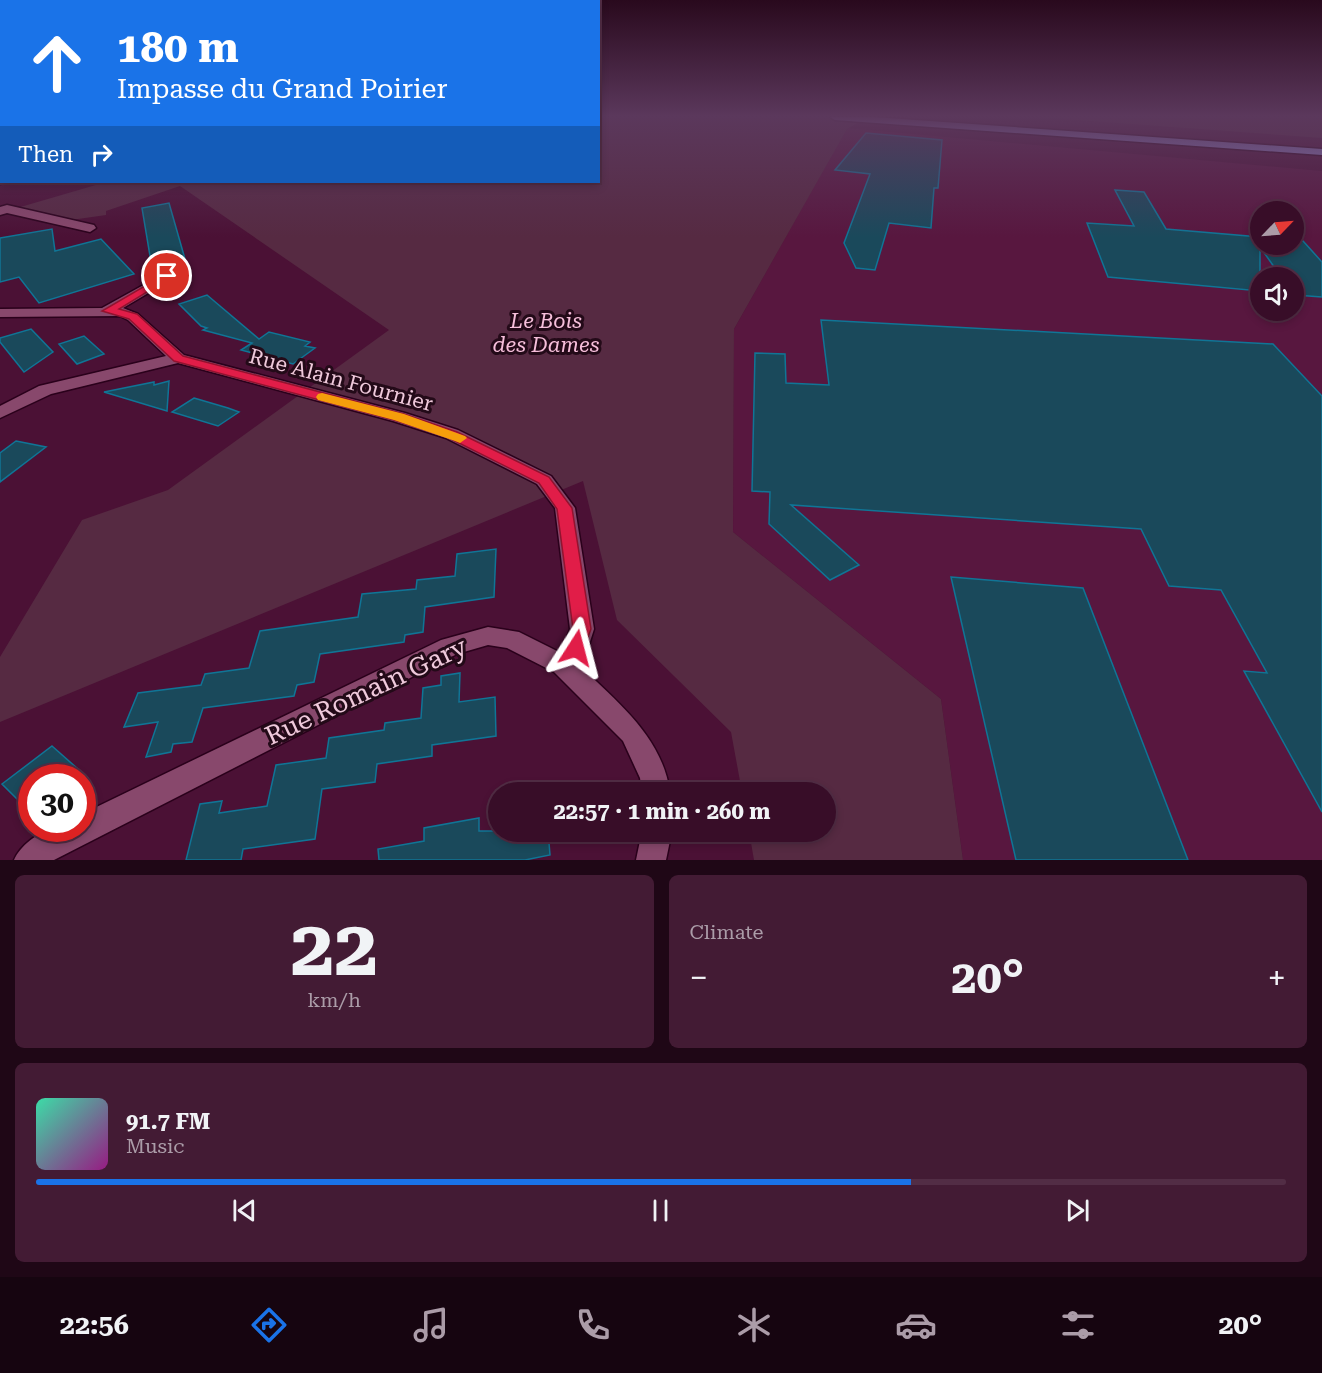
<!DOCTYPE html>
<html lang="en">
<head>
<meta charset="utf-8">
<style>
	:root { --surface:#380d28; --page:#431b34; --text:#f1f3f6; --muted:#ab9ca8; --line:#522d45; --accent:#1a73e8 }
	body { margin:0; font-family:"Roboto Serif",serif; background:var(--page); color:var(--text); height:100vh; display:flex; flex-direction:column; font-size:22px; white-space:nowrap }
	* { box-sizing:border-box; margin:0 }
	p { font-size:20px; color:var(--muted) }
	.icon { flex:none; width:33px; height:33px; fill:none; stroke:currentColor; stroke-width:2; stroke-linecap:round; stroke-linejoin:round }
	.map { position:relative; height:860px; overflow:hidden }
	.sheet { display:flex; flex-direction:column; gap:15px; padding:15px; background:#1f0716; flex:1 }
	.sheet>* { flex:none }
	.guide { position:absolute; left:0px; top:0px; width:600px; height:183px; box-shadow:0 3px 9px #0003,0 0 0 2px var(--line); background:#1a73e8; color:#fff; overflow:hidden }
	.needle { width:39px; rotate:65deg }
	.buttons { position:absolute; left:1250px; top:201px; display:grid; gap:12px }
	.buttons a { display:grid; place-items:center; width:54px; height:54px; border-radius:50%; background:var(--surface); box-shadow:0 3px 9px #0003,0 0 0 2px var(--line); font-size:30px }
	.speed { position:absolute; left:18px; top:764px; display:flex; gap:12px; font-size:30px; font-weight:700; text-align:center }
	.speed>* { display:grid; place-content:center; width:78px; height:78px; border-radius:50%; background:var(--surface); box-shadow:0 3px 9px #0003,0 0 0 2px var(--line); line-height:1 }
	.speed .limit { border:9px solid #d22; background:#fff; color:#111 }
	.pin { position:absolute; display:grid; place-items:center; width:51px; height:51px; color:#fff; margin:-26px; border:3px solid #fff; border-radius:50%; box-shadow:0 2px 6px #0007 }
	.me { position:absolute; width:66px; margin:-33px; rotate:9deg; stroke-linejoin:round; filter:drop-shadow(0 0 4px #0008) }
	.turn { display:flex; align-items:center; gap:21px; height:126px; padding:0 18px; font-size:27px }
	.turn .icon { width:78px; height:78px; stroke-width:2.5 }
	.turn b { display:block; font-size:42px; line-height:51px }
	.then { display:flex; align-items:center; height:57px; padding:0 18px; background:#0003; gap:12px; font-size:22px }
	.big { font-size:45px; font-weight:700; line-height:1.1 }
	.sheet .card { flex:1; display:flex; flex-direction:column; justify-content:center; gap:9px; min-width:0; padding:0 21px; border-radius:9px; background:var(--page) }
	.sheet .dial { align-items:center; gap:0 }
	.dial b { font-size:78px; line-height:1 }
	.song { display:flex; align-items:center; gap:18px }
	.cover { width:72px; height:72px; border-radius:9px; background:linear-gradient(135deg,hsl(160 70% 55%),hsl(310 70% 35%)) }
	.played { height:6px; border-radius:3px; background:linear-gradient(90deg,var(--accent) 70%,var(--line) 70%) }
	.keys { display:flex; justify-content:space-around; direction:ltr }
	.heat { display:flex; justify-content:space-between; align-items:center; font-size:33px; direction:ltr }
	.sheet .tiles { flex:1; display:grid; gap:15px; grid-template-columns:1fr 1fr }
	.card:last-child { grid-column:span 2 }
	.trip { position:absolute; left:488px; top:782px; width:348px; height:60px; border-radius:30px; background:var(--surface); box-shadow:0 3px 9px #0003,0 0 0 2px var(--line); font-weight:700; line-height:60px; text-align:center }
	.tabs { display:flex; height:96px; justify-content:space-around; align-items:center; background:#160510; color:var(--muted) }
	.tabs .icon { width:42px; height:42px }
	.tabs .current { color:var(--accent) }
	.tabs b { font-size:27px; color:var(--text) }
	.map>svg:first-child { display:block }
	.built { fill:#58173f; fill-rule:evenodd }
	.green { fill:#562a42 }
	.building { fill:#1a495b; stroke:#107596; stroke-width:1.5 }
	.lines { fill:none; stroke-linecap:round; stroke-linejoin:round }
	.street-casing { stroke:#2a011b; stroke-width:3 }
	.highway-casing { stroke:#2a011b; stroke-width:3 }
	.street { fill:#88486c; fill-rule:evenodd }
	.highway { fill:#918cd1; fill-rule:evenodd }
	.route { fill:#e11d48; stroke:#92132f; stroke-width:1.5 }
	.slow { fill:#f59e0b }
	.labels { text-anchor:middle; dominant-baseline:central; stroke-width:6; stroke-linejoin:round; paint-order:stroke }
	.park-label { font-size:21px; font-style:italic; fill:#f6beda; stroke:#230a18 }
	.street-label { font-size:21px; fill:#efc9db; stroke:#230a18 }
	.near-street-label { font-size:26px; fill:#efc9db; stroke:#230a18 }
</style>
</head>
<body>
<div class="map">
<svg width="1322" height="860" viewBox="0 0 1322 860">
	<rect width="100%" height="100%" fill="#4b1135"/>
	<path class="built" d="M847,128L1322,171V860H963L941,699L733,532L734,329ZM1260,212H1293V244H1260ZM1260,278H1293V310H1260Z"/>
	<path class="green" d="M599,117H868L847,129L734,329L733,532L941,699L963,860H754L749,831H825V792H742L731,732L617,620L583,481L0,722V657L82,520L168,490L389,330L180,186L106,211V215L71,220L17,208L106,182H598Z
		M1034,117H1322V138L1035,117Z"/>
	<path class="building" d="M866,133L942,140L938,188H934L931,228L889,223L875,270L856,268L844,243L870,174L835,170Z
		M1115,190L1144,192L1166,229L1260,237V244H1293V240L1303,241L1322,262V297L1295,295L1293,278H1282L1260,247V291L1108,277L1087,223L1134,226Z
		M169,203L185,259L152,268L142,208Z
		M52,229L55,251L101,239L134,274L39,303L19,277L0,282V238Z
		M207,295L259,339L269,332L310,342L305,346L315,348L293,364L241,350L252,343L203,330L207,328L201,326L179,304Z
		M821,320L1273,344L1322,396V812L1244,671L1267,673L1221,590L1169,586L1141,529L791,505L859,565L830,580L769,524L770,492L752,491L755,353L785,354L786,383L829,385Z
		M31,329L53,352L24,372L0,342V338Z
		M84,336L104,354L77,364L59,344Z
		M169,381L167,411L104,392L154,382V385Z
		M194,398L228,408L239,412L218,426L172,412Z
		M16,441L46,447L0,482V453Z
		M496,549L494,597L425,607L423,632L405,635L404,642L320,654L314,682L297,685L294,696L203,708L192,742L173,744L171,752L146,757L158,722L124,727L138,693L201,685L205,674L249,668L260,631L358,617L362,594L416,589L417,580L455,576L457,554Z
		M951,577L1083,588L1188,860H1016Z
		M460,673L459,702L495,697L496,736L432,745V756L377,764L375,782L322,789L315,839L243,849L241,860H186L200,804L222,801L219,813L267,806L276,765L326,758L329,738L384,730L385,723L421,718L423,688L441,685V676Z
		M52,746L87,777H32V814L2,784Z
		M479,818V831H548L550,855L525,860H379L378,849L424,841V828Z"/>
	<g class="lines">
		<defs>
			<path id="street" d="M0,177L2,182H6L0,184Z
				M7,205L94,225L96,228L90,232L7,213L0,215V207Z
				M167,272L172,273L174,276L172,279L123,308L138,314L184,355L405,413L458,430L551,476L575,508L594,629L588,648L578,664C616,701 662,736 670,792H642L640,778L623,741L554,672L507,648L488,645L457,654L54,860H14C20,846 38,832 54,828C62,826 74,828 82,828V814L441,640L488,627L519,632L559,652L565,644L570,629L555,508L537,484L446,438L393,421L178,363L51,394L0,418V406L39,386L166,356L128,320L120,316L0,317V309L102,308Z
				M642,831H672L666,860H636Z"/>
			<path id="highway" d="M830,117H873L1322,149V155L835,120Z"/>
		</defs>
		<use href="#street" class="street-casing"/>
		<use href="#highway" class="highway-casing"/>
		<use href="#street" class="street"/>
		<use href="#highway" class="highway"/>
	</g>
	<linearGradient id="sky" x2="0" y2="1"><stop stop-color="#29091d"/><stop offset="0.49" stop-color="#5b385c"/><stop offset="1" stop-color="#5b385c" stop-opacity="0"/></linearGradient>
	<rect width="1322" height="237" fill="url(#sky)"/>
	<path class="route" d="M167,273L172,276L170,278L119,309L137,314L183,356L404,414L457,432L549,477L572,508L591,629L582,653L576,655L569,653L566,648L573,629L557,509L539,483L447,437L394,420L174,361L129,319L102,311Z"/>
	<path class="slow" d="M322,393L404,414L465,436L467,438L460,443L455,441L394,420L318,400L316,397L318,394Z"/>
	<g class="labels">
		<g class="park-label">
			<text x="546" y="321">Le Bois<tspan x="546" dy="24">des Dames</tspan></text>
		</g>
		<g class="street-label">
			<text transform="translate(341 380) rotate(15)">Rue Alain Fournier</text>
		</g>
		<g class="near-street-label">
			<text transform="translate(366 691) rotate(-25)">Rue Romain Gary</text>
		</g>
	</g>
</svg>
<div class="buttons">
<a><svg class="needle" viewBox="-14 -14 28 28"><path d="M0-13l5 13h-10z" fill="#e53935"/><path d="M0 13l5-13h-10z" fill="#ab9ca8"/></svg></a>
<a><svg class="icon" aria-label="sound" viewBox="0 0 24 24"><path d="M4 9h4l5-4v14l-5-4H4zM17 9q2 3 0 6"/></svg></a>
</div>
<div class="speed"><div class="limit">30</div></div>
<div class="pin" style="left:167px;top:276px;background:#d93025"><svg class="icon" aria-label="arrive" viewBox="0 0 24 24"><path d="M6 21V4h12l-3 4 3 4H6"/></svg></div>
<svg class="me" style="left:576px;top:648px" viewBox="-20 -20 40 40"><path d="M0-17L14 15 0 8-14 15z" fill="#e11d48" stroke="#fff" stroke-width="4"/></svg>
<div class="trip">22:57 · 1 min · 260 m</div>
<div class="guide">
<div class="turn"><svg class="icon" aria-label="ahead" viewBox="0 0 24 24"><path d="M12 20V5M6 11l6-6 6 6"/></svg><div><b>180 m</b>Impasse du Grand Poirier</div></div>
<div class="then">Then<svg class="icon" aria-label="right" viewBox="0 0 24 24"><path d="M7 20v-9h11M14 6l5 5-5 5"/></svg></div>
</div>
</div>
<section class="sheet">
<div class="tiles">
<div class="card dial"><b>22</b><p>km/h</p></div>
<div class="card"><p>Climate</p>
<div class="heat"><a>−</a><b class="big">20°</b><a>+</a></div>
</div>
<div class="card">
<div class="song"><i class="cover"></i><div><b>91.7 FM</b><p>Music</p></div></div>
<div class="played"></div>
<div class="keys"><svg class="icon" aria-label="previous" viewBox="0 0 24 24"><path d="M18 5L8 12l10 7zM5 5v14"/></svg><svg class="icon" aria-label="pause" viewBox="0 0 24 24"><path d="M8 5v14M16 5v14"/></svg><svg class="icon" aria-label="next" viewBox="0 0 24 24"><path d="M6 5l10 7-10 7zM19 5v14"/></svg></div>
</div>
</div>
</section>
<nav class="tabs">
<b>22:56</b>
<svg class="icon current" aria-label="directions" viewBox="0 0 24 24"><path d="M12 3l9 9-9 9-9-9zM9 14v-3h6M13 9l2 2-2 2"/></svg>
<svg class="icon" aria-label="music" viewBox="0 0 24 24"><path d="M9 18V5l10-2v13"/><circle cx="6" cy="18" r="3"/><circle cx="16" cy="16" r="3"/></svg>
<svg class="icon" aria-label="phone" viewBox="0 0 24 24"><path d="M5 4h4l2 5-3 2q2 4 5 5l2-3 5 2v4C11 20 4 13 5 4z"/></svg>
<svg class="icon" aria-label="climate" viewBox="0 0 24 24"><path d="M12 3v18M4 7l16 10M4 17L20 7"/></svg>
<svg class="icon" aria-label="car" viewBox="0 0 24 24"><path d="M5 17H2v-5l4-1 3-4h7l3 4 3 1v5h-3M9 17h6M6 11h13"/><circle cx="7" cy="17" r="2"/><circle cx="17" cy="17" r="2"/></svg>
<svg class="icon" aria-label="filters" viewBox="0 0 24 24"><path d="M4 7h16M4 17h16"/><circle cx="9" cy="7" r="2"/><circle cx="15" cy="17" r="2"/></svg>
<b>20°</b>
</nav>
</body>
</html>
